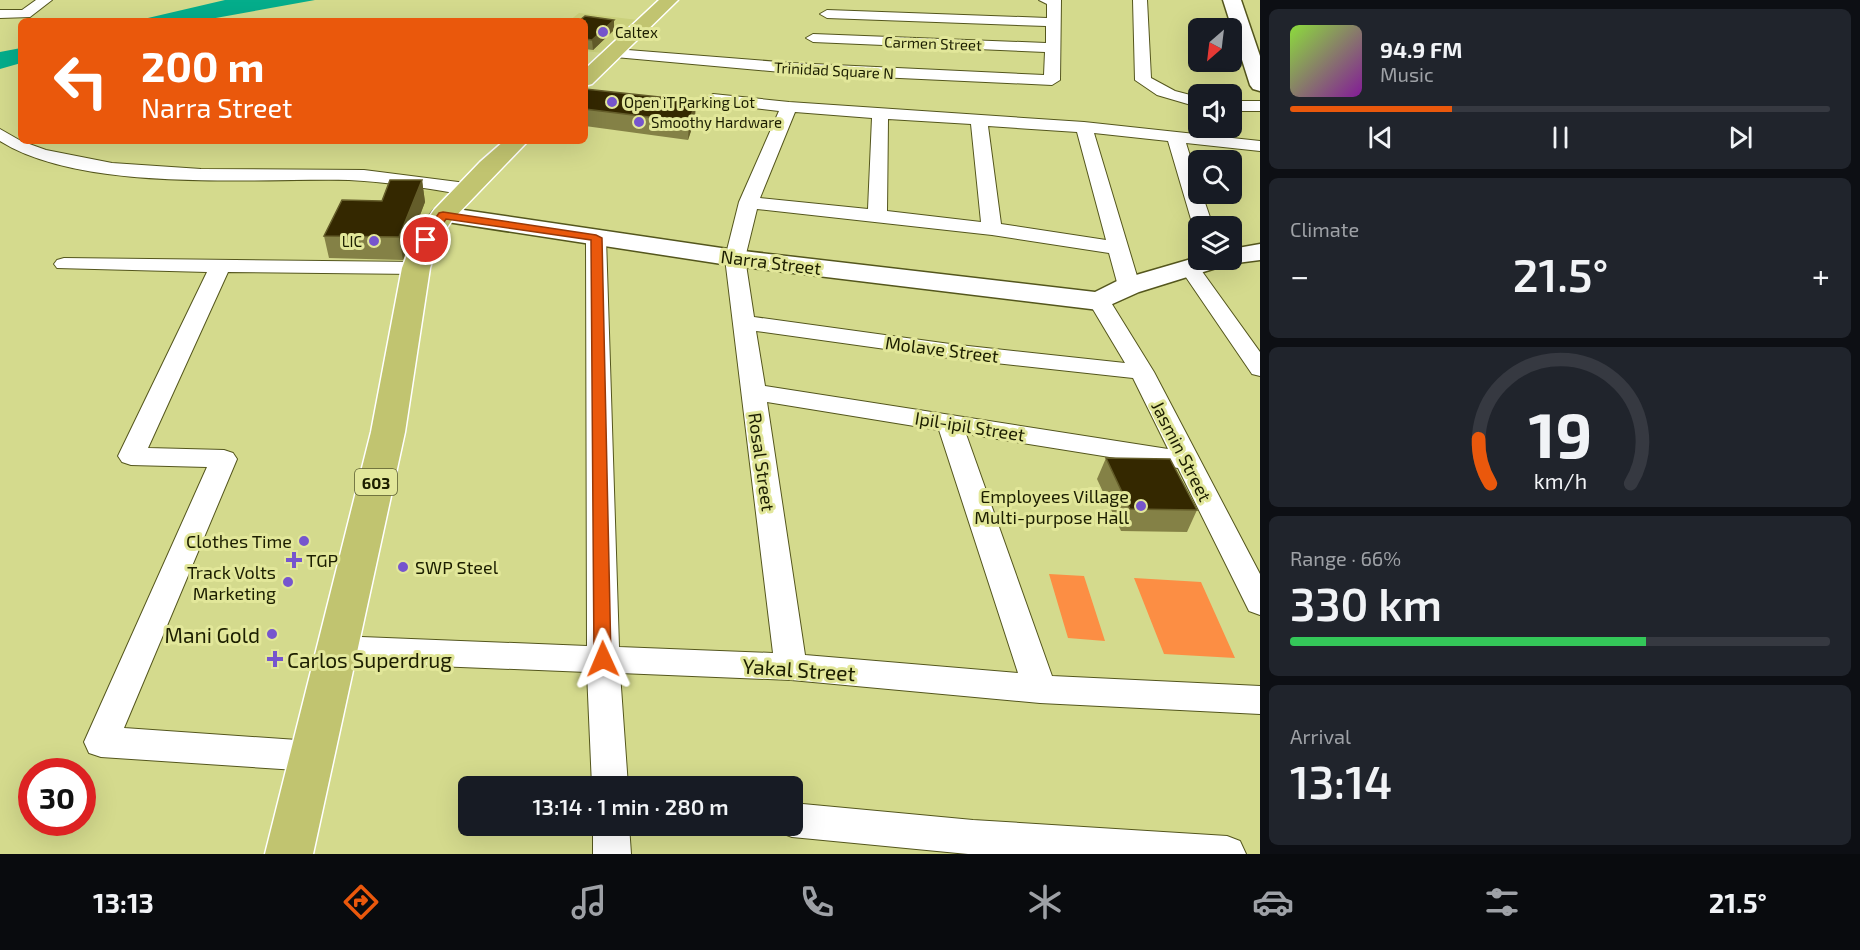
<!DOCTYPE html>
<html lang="en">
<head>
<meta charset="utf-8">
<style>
	:root { --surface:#171b24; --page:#20242c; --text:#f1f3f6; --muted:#9ea1a6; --line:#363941; --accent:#ea580c }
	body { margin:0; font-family:"Exo 2",sans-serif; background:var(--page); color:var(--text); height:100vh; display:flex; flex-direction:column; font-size:22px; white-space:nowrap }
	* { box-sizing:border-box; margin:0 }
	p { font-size:20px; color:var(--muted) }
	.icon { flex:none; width:33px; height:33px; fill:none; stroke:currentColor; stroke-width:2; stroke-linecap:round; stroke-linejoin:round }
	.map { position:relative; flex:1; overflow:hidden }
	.details { display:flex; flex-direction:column; gap:9px; padding:9px; background:#0d0f14; width:600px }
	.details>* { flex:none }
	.hud { position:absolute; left:18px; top:18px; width:570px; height:126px; border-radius:9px; box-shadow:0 6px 24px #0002; background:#ea580c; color:#fff; overflow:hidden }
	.needle { width:39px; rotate:208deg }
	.tools { position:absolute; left:1188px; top:18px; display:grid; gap:12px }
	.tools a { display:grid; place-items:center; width:54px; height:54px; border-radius:9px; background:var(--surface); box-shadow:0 6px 24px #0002; font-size:30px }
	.speed { position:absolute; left:18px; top:758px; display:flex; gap:12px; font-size:30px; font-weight:700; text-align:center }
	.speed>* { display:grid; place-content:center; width:78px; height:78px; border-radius:50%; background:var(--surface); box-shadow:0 6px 24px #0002; line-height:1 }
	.speed .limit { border:9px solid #d22; background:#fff; color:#111 }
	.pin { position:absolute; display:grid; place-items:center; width:51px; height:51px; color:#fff; margin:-26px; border:3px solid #fff; border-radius:50%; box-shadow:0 2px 6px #0007 }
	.me { position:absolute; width:66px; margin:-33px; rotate:359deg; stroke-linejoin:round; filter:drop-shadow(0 0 4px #0008) }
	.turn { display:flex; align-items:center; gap:21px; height:126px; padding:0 24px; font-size:27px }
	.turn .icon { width:78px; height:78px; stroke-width:2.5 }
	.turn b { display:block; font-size:42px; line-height:51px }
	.big { font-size:45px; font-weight:600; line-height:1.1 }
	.details .card { flex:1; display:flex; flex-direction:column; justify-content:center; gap:9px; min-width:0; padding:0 21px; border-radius:9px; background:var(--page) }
	.details .dial { align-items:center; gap:0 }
	.dial svg { height:156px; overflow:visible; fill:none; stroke:var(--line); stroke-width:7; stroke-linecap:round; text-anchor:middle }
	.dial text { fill:var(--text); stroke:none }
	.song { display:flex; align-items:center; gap:18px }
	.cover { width:72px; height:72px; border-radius:9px; background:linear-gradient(135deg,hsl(90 70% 55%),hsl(290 70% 35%)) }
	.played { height:6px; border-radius:3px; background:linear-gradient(90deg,var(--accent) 30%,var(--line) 30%) }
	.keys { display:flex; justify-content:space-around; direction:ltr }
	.heat { display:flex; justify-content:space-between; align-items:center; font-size:33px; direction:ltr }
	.charge { height:9px; border-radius:4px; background:linear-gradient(90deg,#34c759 66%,var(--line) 0) }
	.trip { position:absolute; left:458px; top:776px; width:345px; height:60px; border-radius:9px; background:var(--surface); box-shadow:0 6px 24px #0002; font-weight:600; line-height:60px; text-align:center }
	.tab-bar { display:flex; height:96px; justify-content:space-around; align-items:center; background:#090b0e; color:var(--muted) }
	.tab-bar .icon { width:42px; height:42px }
	.tab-bar .current { color:var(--accent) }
	.tab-bar b { font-size:27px; color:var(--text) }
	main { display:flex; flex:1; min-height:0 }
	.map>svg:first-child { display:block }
	.built { fill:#cad07c }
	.green { fill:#fc8e44 }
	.water { fill:#04ad8b }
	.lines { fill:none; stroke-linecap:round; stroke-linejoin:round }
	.street-casing { stroke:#54561d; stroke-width:2 }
	.secondary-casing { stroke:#54561d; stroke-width:3 }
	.primary-casing { stroke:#fff; stroke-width:3 }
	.street { fill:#fff; fill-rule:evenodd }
	.secondary { fill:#fff; fill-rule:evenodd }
	.primary { fill:#c1c470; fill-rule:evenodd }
	.wall { fill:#848146 }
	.shaded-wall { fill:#645d2a }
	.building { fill:#342800; stroke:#645d2a; stroke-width:1.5 }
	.route { fill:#ea580c; stroke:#983908; stroke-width:1.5 }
	.poi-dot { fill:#7655ce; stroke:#e2e79a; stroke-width:2 }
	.labels { text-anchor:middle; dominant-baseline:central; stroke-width:6; stroke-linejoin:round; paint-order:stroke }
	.far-poi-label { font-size:15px; fill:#1c1e00; stroke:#e2e79a; text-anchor:start }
	.far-street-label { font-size:15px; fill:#1c1e00; stroke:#e2e79a }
	.shield { fill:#e2e79a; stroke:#575a2e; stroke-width:1.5 }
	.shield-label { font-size:16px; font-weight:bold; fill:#1c1e00 }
	.street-label { font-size:18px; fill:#1c1e00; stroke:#e2e79a }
	.poi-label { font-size:18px; fill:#1c1e00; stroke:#e2e79a; text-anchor:end }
	.near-poi-label { font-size:21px; fill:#1c1e00; stroke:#e2e79a; text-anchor:end }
	.near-street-label { font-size:21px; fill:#1c1e00; stroke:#e2e79a }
</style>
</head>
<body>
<main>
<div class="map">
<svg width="1260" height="854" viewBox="0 0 1260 854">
	<rect width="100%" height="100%" fill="#d4da8d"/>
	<path class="built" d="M579,13L638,20L603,53L585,51V21H569Z
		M387,190L448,191L426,218L375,217Z"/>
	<path class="green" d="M1049,574L1084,576L1105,641L1068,638Z
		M1134,578L1201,582L1235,658L1164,654Z"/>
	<path class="water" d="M225,0H315L199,21H135Z
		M21,48V63L0,69V52Z"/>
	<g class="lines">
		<defs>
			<path id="street" d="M36,0H52L30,17L0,18V10H22Z
				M1039,0H1061L1060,80L1052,85L792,73L615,57L608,53L615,49L792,63L1044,75L1045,52L813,42L806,38L813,34L1046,43V26L827,18L820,14L827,10L1047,18V4Z
				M1133,0H1147L1151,78L1175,91L1198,97V107L1157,95L1135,80Z
				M713,94L789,102L1084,122L1260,141V151L1186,143L1198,182V194H1202L1213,226H1198V231L1193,226L1168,141L1094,133L1140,286L1137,291L1129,292L1121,291L1118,286L1109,253L992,235L757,209L745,258L754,317L950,344L1125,363L1088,301L1091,296L1099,294L1107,296L1154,372L1260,574V615L1249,611L1178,468L966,434L1052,676L1260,686V714L1040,703L791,680L620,673L628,786H592L587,672L337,662L326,658L321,649L326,640L337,636L587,646L586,238L589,234H603L606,238L619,647L773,653L725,258L739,202L779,111L707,102L705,99ZM795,112L872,118L868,209L760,198ZM888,119L971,124L981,222L887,211ZM988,126L1077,132L1106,240L1001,224ZM756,331L950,358L1133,378L1168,449L765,386ZM767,402L939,430L1018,673L805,655Z
				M1232,101H1260V111H1232Z
				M0,129L21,141L46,150L112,163L201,169L364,170L466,183L473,185L475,189L473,193L466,195C427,188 388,182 349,180C252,178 83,193 0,141Z
				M64,258L416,262L423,264L426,268L423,272L416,274L228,272L148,448L224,450L233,453L237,459L124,728L312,741L324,745L329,756L324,767L312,771L101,757L89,753L84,742L207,467L131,465L122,462L118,456L207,272L57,268L54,264L57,260Z
				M1189,261L1196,263L1260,352V376L1252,374L1179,267L1182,263Z
				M792,803L973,820L1227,836L1240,841L1246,854H968L792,837L779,832L776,825H792Z
				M593,825H629L631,854H593Z"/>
			<path id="secondary" d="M1223,0H1241L1260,56V91L1253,89L1250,85Z
				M443,207L735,250L1095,292L1119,280L1198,257V260H1232V249L1260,244V260L1229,264L1139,292L1099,310L735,266L434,220L430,215L434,210Z"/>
			<path id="primary" d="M659,0H678L592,84L585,86V69Z
				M504,141H528L452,220L439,240L430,268L405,432L313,854H265L371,432L402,268L413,240L434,210L480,162Z"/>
		</defs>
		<use href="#street" class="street-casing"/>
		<use href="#secondary" class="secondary-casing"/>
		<use href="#primary" class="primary-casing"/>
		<use href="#street" class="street"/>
		<use href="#secondary" class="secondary"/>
		<use href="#primary" class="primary"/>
	</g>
	<path class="wall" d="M585,21L614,30L593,50L585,49Z
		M585,89L695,119L688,140L585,126Z
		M422,180L425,202L403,260L329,258L324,236L382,201Z
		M1106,458L1197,510L1187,532L1121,531L1097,479Z"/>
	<path class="shaded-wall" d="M614,20V30L593,50L592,40Z
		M696,101L695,119L688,140L689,122Z
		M422,180L425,202L403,260L399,237Z"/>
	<path class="building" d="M585,16L614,20L592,40L585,39V21H579Z
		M585,89L696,101L689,122L585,109Z
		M390,180H422L399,237L324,236L342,200L382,201Z
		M1106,458L1170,459L1197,510L1130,509Z"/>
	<path class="route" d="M443,212L596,235L602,238L611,659L609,664L603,666L597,664L594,659L591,240L446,219L430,242H422L420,240L439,213Z"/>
	<g class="poi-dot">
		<circle cx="603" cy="32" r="6"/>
		<circle cx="612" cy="102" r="6"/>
		<circle cx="639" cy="122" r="6"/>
		<circle cx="374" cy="241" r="6"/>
		<circle cx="1141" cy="506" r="6"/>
		<circle cx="304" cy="541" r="6"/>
		<path d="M291 551h6v6h6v6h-6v6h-6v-6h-6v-6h6z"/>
		<circle cx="403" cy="567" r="6"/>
		<circle cx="288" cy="582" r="6"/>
		<circle cx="272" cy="634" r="6"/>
		<path d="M272 650h6v6h6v6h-6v6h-6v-6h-6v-6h6z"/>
	</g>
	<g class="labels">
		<g class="far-poi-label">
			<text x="615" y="32">Caltex</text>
			<text x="624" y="102">Open iT Parking Lot</text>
			<text x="651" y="122">Smoothy Hardware</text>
			<text x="362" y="241" text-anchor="end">LIC</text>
		</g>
		<g class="far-street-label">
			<text transform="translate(933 43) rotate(2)">Carmen Street</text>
			<text transform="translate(834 70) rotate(3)">Trinidad Square N</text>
		</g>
		<rect class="shield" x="355" y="469" width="42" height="26" rx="4.5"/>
		<g class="shield-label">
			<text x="376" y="482">603</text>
		</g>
		<g class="street-label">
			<text transform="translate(771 262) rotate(7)">Narra Street</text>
			<text transform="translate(942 349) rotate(7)">Molave Street</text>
			<text transform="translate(970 426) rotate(9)">Ipil-ipil Street</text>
			<text transform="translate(1182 451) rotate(63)">Jasmin Street</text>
			<text transform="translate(762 462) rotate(82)">Rosal Street</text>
		</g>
		<g class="poi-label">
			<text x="1129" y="496">Employees Village<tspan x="1129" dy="21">Multi-purpose Hall</tspan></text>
			<text x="292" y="541">Clothes Time</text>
			<text x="306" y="560" text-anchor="start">TGP</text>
			<text x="415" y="567" text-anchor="start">SWP Steel</text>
			<text x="276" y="572">Track Volts<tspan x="276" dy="21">Marketing</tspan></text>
		</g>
		<g class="near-poi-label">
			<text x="260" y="634">Mani Gold</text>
			<text x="287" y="659" text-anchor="start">Carlos Superdrug</text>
		</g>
		<g class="near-street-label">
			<text transform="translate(799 669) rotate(4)">Yakal Street</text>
		</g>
	</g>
</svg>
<div class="tools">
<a><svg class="needle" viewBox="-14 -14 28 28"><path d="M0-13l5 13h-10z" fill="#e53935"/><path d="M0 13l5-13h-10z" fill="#9ea1a6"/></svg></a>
<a><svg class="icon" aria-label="sound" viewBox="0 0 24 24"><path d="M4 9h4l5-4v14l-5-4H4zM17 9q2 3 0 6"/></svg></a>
<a><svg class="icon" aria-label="search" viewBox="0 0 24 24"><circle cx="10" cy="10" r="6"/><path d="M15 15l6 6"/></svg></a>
<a><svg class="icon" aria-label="layers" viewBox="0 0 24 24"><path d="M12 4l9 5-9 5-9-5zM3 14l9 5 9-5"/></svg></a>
</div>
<div class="speed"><div class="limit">30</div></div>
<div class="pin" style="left:426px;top:240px;background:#d93025"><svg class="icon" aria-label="arrive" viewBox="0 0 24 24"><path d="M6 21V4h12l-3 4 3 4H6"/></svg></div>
<svg class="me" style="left:603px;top:659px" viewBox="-20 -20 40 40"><path d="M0-17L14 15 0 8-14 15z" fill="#ea580c" stroke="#fff" stroke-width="4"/></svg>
<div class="trip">13:14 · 1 min · 280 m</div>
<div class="hud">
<div class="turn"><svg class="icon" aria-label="left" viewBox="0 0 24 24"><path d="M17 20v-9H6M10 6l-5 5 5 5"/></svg><div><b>200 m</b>Narra Street</div></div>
</div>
</div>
<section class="details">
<div class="card">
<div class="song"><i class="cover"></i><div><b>94.9 FM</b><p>Music</p></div></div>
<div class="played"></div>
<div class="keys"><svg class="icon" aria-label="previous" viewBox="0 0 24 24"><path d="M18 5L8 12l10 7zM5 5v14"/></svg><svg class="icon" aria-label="pause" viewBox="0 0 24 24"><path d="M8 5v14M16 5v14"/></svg><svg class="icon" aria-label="next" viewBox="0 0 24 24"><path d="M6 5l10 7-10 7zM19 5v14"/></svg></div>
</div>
<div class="card"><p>Climate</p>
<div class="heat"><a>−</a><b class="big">21.5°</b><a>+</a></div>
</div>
<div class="card dial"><svg viewBox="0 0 100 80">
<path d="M14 69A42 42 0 1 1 86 69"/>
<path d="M14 69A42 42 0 0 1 8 46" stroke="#ea580c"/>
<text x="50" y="56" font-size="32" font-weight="700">19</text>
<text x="50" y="72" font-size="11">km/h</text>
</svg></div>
<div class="card"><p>Range · 66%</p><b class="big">330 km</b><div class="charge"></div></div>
<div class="card"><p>Arrival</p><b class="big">13:14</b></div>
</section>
</main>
<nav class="tab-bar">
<b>13:13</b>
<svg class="icon current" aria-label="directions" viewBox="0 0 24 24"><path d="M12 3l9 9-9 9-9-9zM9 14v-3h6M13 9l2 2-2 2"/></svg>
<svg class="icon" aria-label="music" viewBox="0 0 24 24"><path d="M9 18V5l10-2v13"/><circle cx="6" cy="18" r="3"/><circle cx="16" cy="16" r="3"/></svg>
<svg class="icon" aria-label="phone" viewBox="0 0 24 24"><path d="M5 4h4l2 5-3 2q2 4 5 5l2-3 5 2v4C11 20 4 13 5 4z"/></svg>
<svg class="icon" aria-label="climate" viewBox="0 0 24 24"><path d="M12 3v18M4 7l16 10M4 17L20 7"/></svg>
<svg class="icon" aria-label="car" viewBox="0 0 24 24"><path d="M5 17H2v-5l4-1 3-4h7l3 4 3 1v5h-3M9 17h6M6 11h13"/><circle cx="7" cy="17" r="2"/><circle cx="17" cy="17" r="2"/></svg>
<svg class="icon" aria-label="filters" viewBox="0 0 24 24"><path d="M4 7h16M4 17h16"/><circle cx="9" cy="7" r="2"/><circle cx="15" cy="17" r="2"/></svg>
<b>21.5°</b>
</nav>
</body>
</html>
